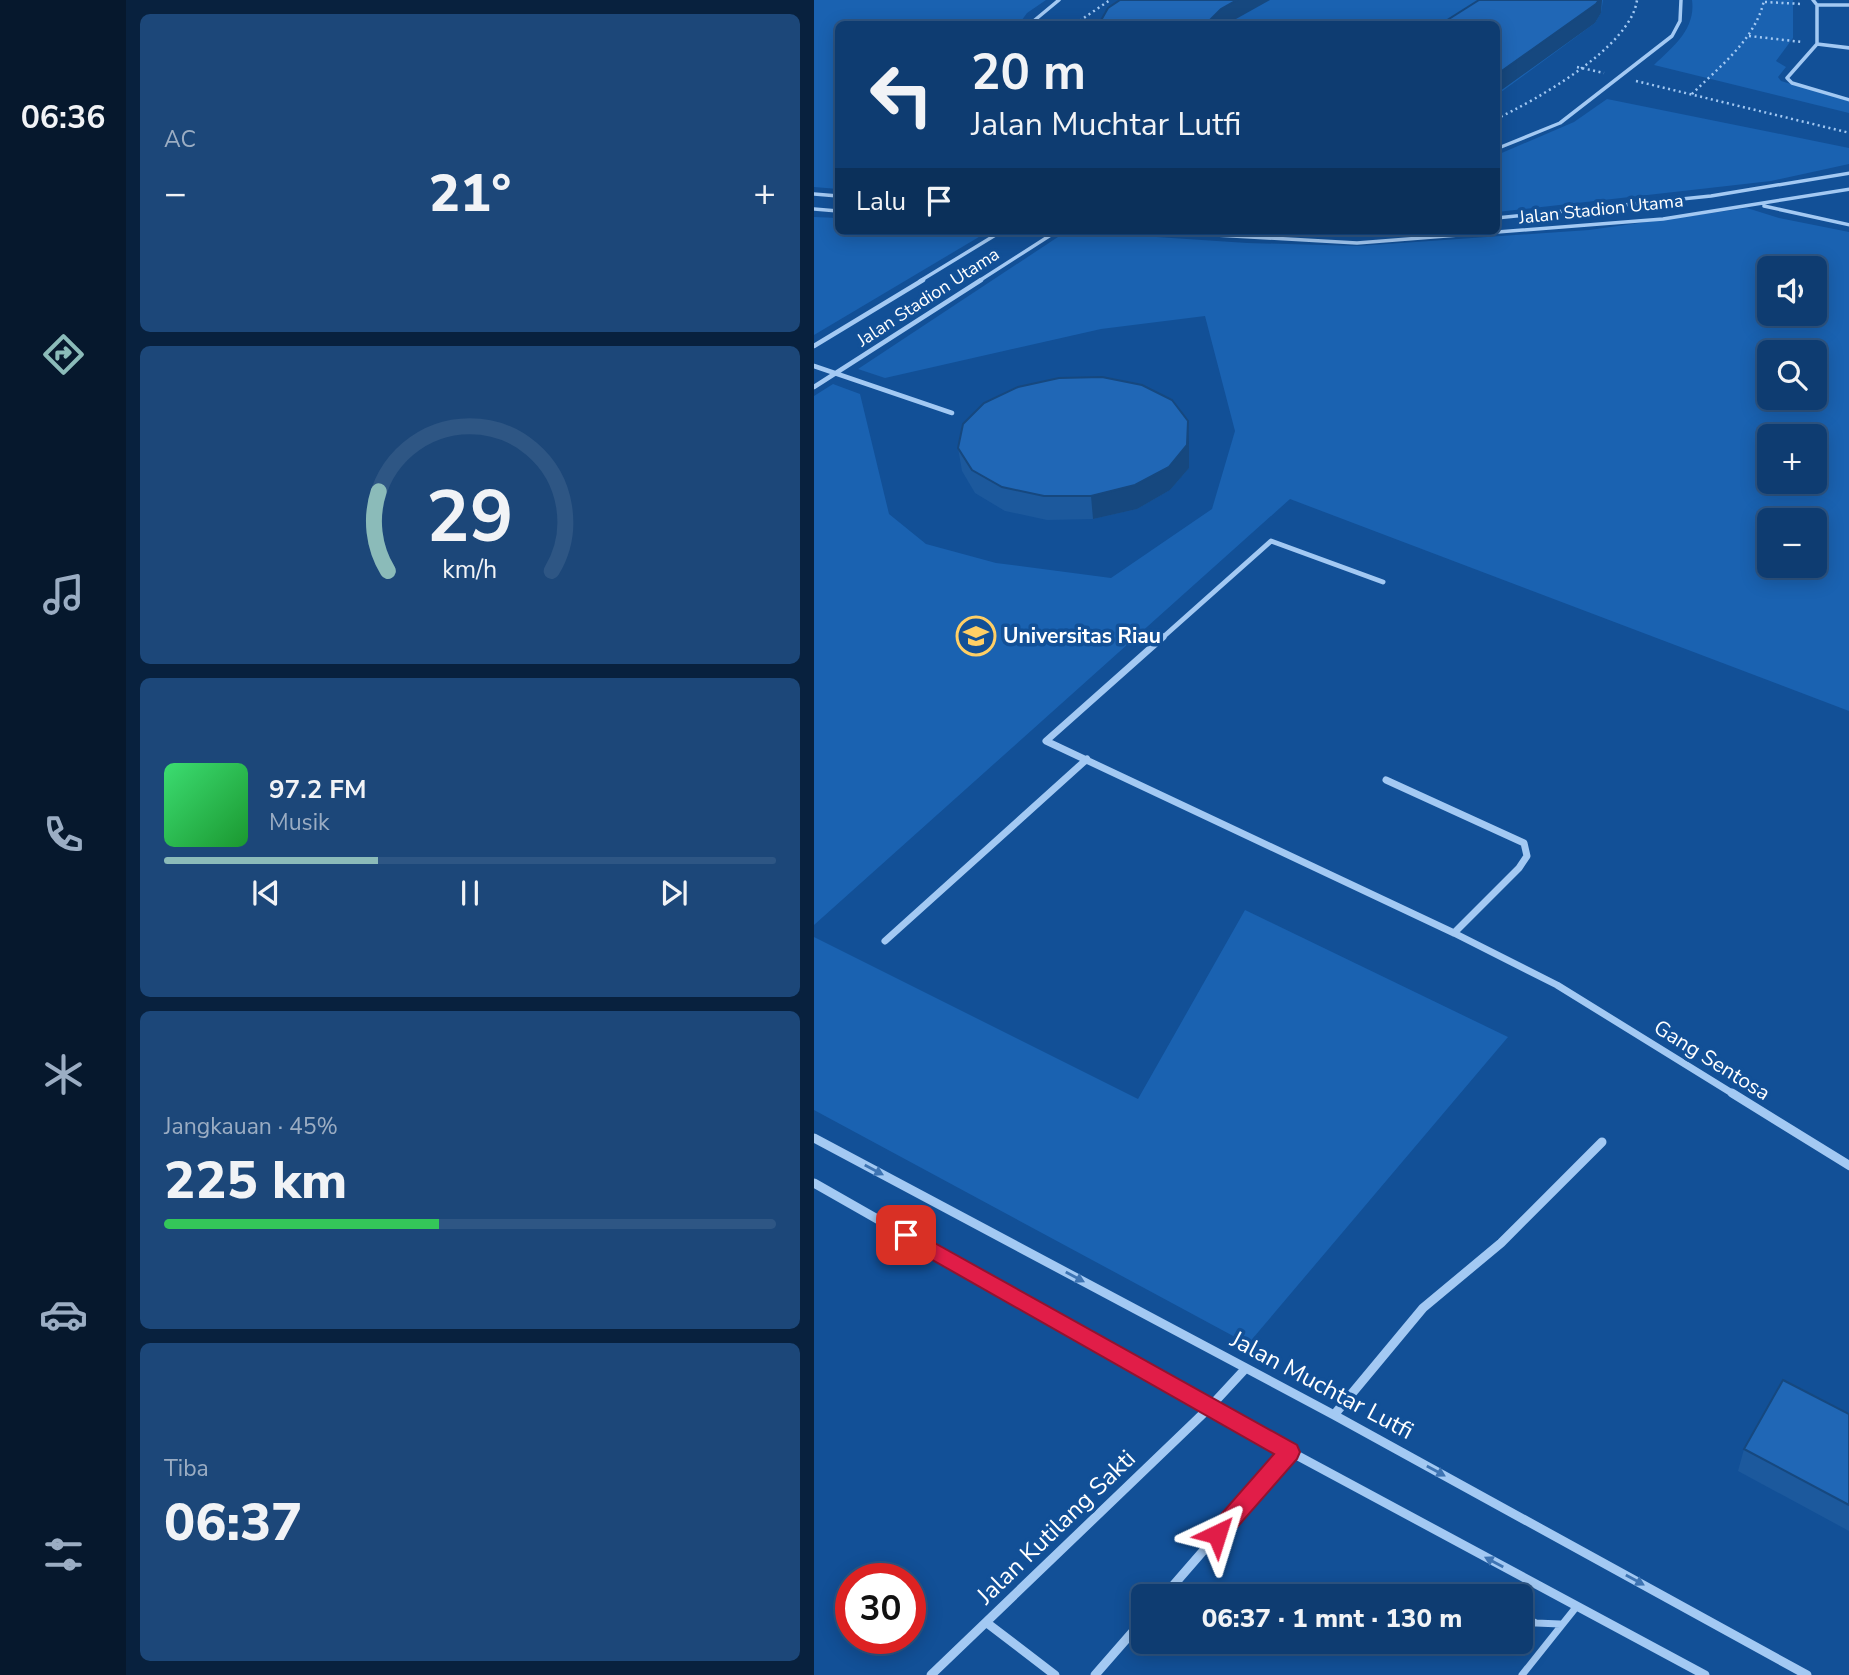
<!DOCTYPE html>
<html lang="id">
<head>
<meta charset="utf-8">
<style>
	:root { --surface:#0e3c71; --page:#1c4779; --text:#f1f3f6; --muted:#9badc3; --line:#2e5684; --accent:#8bbbb9 }
	body { margin:0; font-family:"Nunito Sans",sans-serif; background:var(--page); color:var(--text); height:100vh; display:flex; flex-direction:column; font-size:26px; white-space:nowrap }
	* { box-sizing:border-box; margin:0 }
	p { font-size:23px; color:var(--muted) }
	.icon { flex:none; width:38px; height:38px; fill:none; stroke:currentColor; stroke-width:2; stroke-linecap:round; stroke-linejoin:round }
	.map { position:relative; flex:1; overflow:hidden }
	.sheet { display:flex; flex-direction:column; gap:14px; padding:14px; background:#08213e; width:688px }
	.sheet>* { flex:none }
	.hud { position:absolute; left:21px; top:21px; width:665px; height:214px; border-radius:10px; box-shadow:0 4px 18px #0003,0 0 0 2px var(--line); background:#0e3c71; color:var(--text); overflow:hidden }
	.buttons { position:absolute; left:943px; top:256px; display:grid; gap:14px }
	.buttons a { display:grid; place-items:center; width:70px; height:70px; border-radius:10px; background:var(--surface); box-shadow:0 4px 18px #0003,0 0 0 2px var(--line); font-size:35px }
	.speed { position:absolute; left:21px; top:1563px; display:flex; gap:14px; font-size:35px; font-weight:700; text-align:center }
	.speed>* { display:grid; place-content:center; width:91px; height:91px; border-radius:50%; background:var(--surface); box-shadow:0 4px 18px #0003,0 0 0 2px var(--line); line-height:1 }
	.speed .limit { border:10px solid #d22; background:#fff; color:#111 }
	.pin { position:absolute; display:grid; place-items:center; width:60px; height:60px; color:#fff; margin:-30px; border-radius:14px; box-shadow:0 4px 10px #0006 }
	.me { position:absolute; width:77px; margin:-38px; rotate:41deg; stroke-linejoin:round; filter:drop-shadow(0 0 5px #0008) }
	.turn { display:flex; align-items:center; gap:24px; height:147px; padding:0 21px; font-size:32px }
	.turn .icon { width:91px; height:91px; stroke-width:2.5 }
	.turn b { display:block; font-size:49px; line-height:60px }
	.then { display:flex; align-items:center; height:66px; padding:0 21px; background:#0003; gap:14px; font-size:26px }
	.big { font-size:52px; font-weight:800; line-height:1.1 }
	.sheet .card { flex:1; display:flex; flex-direction:column; justify-content:center; gap:10px; min-width:0; padding:0 24px; border-radius:10px; background:var(--page) }
	.sheet .dial { align-items:center; gap:0 }
	.dial svg { height:182px; overflow:visible; fill:none; stroke:var(--line); stroke-width:7; stroke-linecap:round; text-anchor:middle }
	.dial text { fill:var(--text); stroke:none }
	.song { display:flex; align-items:center; gap:21px }
	.cover { width:84px; height:84px; border-radius:10px; background:linear-gradient(135deg,hsl(140 70% 55%),hsl(130 70% 35%)) }
	.played { height:7px; border-radius:4px; background:linear-gradient(90deg,var(--accent) 35%,var(--line) 35%) }
	.keys { display:flex; justify-content:space-around; direction:ltr }
	.heat { display:flex; justify-content:space-between; align-items:center; font-size:38px; direction:ltr }
	.charge { height:10px; border-radius:5px; background:linear-gradient(90deg,#34c759 45%,var(--line) 0) }
	.trip { position:absolute; left:317px; top:1584px; width:402px; height:70px; border-radius:10px; background:var(--surface); box-shadow:0 4px 18px #0003,0 0 0 2px var(--line); font-weight:800; line-height:70px; text-align:center }
	main { display:flex; flex:1; min-height:0 }
	.tab-bar { display:flex; flex-direction:column; width:126px; justify-content:space-around; align-items:center; background:#06182d; color:var(--muted) }
	.tab-bar .icon { width:49px; height:49px }
	.tab-bar .selected { color:var(--accent) }
	.tab-bar b { font-size:32px; color:var(--text) }
	.map>svg:first-child { display:block }
	.green { fill:#1a62b1; fill-rule:evenodd }
	.lines { fill:none; stroke-linecap:round; stroke-linejoin:round }
	.path { stroke:#a3c9f3; stroke-width:2.5; stroke-dasharray:2 3.5; stroke-linecap:butt }
	.lane-far2 { stroke:#a3c9f3; stroke-width:3.5 }
	.lane-far1 { stroke:#a3c9f3; stroke-width:4.5 }
	.lane { stroke:#a3c9f3; stroke-width:7 }
	.street-far2 { stroke:#a3c9f3; stroke-width:5 }
	.street-far1 { stroke:#a3c9f3; stroke-width:7 }
	.street { stroke:#a3c9f3; stroke-width:9 }
	.wall { fill:#1c599d }
	.shaded-wall { fill:#16487f }
	.building { fill:#2067b6; stroke:#16487f; stroke-width:2 }
	.oneway { fill:#3e74b3 }
	.route { fill:#e11d48; stroke:#92132f; stroke-width:2 }
	.labels { text-anchor:middle; dominant-baseline:central; stroke-width:7; stroke-linejoin:round; paint-order:stroke }
	.far-street-label { font-size:18px; fill:#fff; stroke:#125097 }
	.poi-label { font-size:21px; font-weight:bold; fill:#fff; stroke:#125097; text-anchor:start }
	.street-label { font-size:21px; fill:#fff; stroke:#125097 }
	.near-street-label { font-size:24px; fill:#fff; stroke:#125097 }
</style>
</head>
<body>
<main>
<nav class="tab-bar">
<b>06:36</b>
<svg class="icon selected" aria-label="directions" viewBox="0 0 24 24"><path d="M12 3l9 9-9 9-9-9zM9 14v-3h6M13 9l2 2-2 2"/></svg>
<svg class="icon" aria-label="music" viewBox="0 0 24 24"><path d="M9 18V5l10-2v13"/><circle cx="6" cy="18" r="3"/><circle cx="16" cy="16" r="3"/></svg>
<svg class="icon" aria-label="phone" viewBox="0 0 24 24"><path d="M5 4h4l2 5-3 2q2 4 5 5l2-3 5 2v4C11 20 4 13 5 4z"/></svg>
<svg class="icon" aria-label="climate" viewBox="0 0 24 24"><path d="M12 3v18M4 7l16 10M4 17L20 7"/></svg>
<svg class="icon" aria-label="car" viewBox="0 0 24 24"><path d="M5 17H2v-5l4-1 3-4h7l3 4 3 1v5h-3M9 17h6M6 11h13"/><circle cx="7" cy="17" r="2"/><circle cx="17" cy="17" r="2"/></svg>
<svg class="icon" aria-label="filters" viewBox="0 0 24 24"><path d="M4 7h16M4 17h16"/><circle cx="9" cy="7" r="2"/><circle cx="15" cy="17" r="2"/></svg>
</nav>
<section class="sheet">
<div class="card"><p>AC</p>
<div class="heat"><a>−</a><b class="big">21°</b><a>+</a></div>
</div>
<div class="card dial"><svg viewBox="0 0 100 80">
<path d="M14 69A42 42 0 1 1 86 69"/>
<path d="M14 69A42 42 0 0 1 10 34" stroke="#8bbbb9"/>
<text x="50" y="56" font-size="32" font-weight="700">29</text>
<text x="50" y="72" font-size="11">km/h</text>
</svg></div>
<div class="card">
<div class="song"><i class="cover"></i><div><b>97.2 FM</b><p>Musik</p></div></div>
<div class="played"></div>
<div class="keys"><svg class="icon" aria-label="previous" viewBox="0 0 24 24"><path d="M18 5L8 12l10 7zM5 5v14"/></svg><svg class="icon" aria-label="pause" viewBox="0 0 24 24"><path d="M8 5v14M16 5v14"/></svg><svg class="icon" aria-label="next" viewBox="0 0 24 24"><path d="M6 5l10 7-10 7zM19 5v14"/></svg></div>
</div>
<div class="card"><p>Jangkauan · 45%</p><b class="big">225 km</b><div class="charge"></div></div>
<div class="card"><p>Tiba</p><b class="big">06:37</b></div>
</section>
<div class="map">
<svg width="1036" height="1675" viewBox="0 0 1036 1675">
	<rect width="100%" height="100%" fill="#125097"/>
	<path class="green" d="M0,0H232L213,13L205,24H24V189L0,187Z
		M336,0H789L787,13L781,23L683,95L682,24H299Z
		M878,0H979V38L962,61L972,67L964,77L967,81L1035,101V113L840,65C859,47 882,29 878,0Z
		M793,99L1035,148V164L957,181L683,212V155L760,122Z
		M933,208L965,218L1035,232V711L476,499L0,925V396L19,384L46,394L75,514L112,544L182,563L297,578L398,509L421,431L391,316L287,329L71,378L44,369L253,231L433,243L544,246L775,230ZM956,268H1001V313H956ZM956,352H1001V397H956ZM956,436H1001V481H956ZM956,520H1001V565H956Z
		M0,217L24,218V231H175L0,335Z
		M431,910L694,1037L434,1344L0,1110V937L324,1099Z"/>
	<g class="lines">
		<path class="path" d="M951,2L988,4
			M261,24L296,0
			M935,36L988,42
			M763,67L790,73
			M822,81L1036,133
			M878,94C905,67 942,39 950,0
			M682,119C722,100 817,47 823,0"/>
		<path class="lane-far2" d="M999,0L1003,5V44L973,78L978,83L1036,100
			M1003,5H1036
			M216,24L245,0
			M1003,44L1036,48
			M682,149L746,123L858,36L866,21L867,0
			M0,194L24,196
			M950,206L1036,225
			M0,209L24,211
			M682,218L897,196L1036,173
			M228,231H236
			M331,231L543,243L849,219L1036,189
			M106,281L188,231
			M165,281L243,231"/>
		<path class="lane-far1" d="M0,346L109,280
			M0,366L138,413
			M0,387L167,280"/>
		<path class="lane" d="M657,1586L673,1596
			M707,1616L722,1623L746,1624
			M708,1675L763,1606"/>
		<path class="street-far2" d="M347,639L457,541L569,582"/>
		<path class="street-far1" d="M349,637L232,741L640,933L743,985L921,1095
			M572,780L710,843L713,856L705,868L640,933
			M71,941L273,759"/>
		<path class="street" d="M918,1093L1036,1166
			M0,1138L520,1415L993,1675
			M0,1183L395,1408L891,1675
			M520,1415L609,1308L687,1243L788,1142
			M350,1596L475,1452
			M173,1623L241,1675
			M117,1675L395,1408L432,1368
			M281,1675L329,1620"/>
	</g>
	<path class="wall" d="M375,444V468L356,490L323,509L279,519L233,520L191,511L161,493L148,471L144,448Z
		M1035,1414V1531L924,1471L930,1449Z"/>
	<path class="shaded-wall" d="M423,0H456L413,24H392L407,9Z
		M785,0H788L787,13L781,23L682,94V75Z
		M374,421L375,444V468L356,490L323,509L279,519L277,496Z"/>
	<path class="building" d="M306,0H423L407,9L392,24H285L294,8Z
		M665,0H785L782,4L682,75V24H627Z
		M288,377L328,385L358,400L374,421L373,445L355,467L321,485L277,496H230L188,487L158,470L144,448L149,424L170,403L204,387L245,378Z
		M969,1380L1035,1414V1505L930,1449Z"/>
	<defs><path id="oneway-solid" d="M-6-.8H1V-3.2L6.5 0L1 3.2V.8H-6Z" transform="scale(1.75)"/></defs>
	<g class="oneway">
		<use href="#oneway-solid" transform="translate(60 1170) rotate(28)"/>
		<use href="#oneway-solid" transform="translate(261 1277) rotate(28)"/>
		<use href="#oneway-solid" transform="translate(622 1471) rotate(29)"/>
		<use href="#oneway-solid" transform="translate(680 1562) rotate(-152)"/>
		<use href="#oneway-solid" transform="translate(821 1580) rotate(29)"/>
	</g>
	<path class="route" d="M92,1227L483,1445L486,1452L483,1459L411,1541L403,1544L396,1541L392,1534L396,1527L460,1454L85,1241L82,1235L85,1230Z"/>
	<defs>
		<symbol id="university-ring" viewBox="-11 -11 22 22"><circle r="9.5" fill="#125097" stroke="#ffcf65" stroke-width="1.5"/><path d="M0-5L7-2L0 1L-7-2ZM-4 1L0 2.5L4 1V4Q0 6-4 4Z" fill="#ffcf65"/></symbol>
	</defs>
	<g fill-rule="evenodd">
		<use href="#university-ring" x="140" y="614" width="44" height="44"/>
	</g>
	<g class="labels">
		<g class="far-street-label">
			<text transform="translate(787 209) rotate(-6)">Jalan Stadion Utama</text>
			<text transform="translate(114 297) rotate(-33)">Jalan Stadion Utama</text>
		</g>
		<g class="poi-label">
			<text x="189" y="636">Universitas Riau</text>
		</g>
		<g class="street-label">
			<text transform="translate(898 1060) rotate(32)">Gang Sentosa</text>
		</g>
		<g class="near-street-label">
			<text transform="translate(508 1385) rotate(28)">Jalan Muchtar Lutfi</text>
			<text transform="translate(242 1527) rotate(-44)">Jalan Kutilang Sakti</text>
		</g>
	</g>
</svg>
<div class="buttons">
<a><svg class="icon" aria-label="sound" viewBox="0 0 24 24"><path d="M4 9h4l5-4v14l-5-4H4zM17 9q2 3 0 6"/></svg></a>
<a><svg class="icon" aria-label="search" viewBox="0 0 24 24"><circle cx="10" cy="10" r="6"/><path d="M15 15l6 6"/></svg></a>
<a>+</a>
<a>−</a>
</div>
<div class="speed"><div class="limit">30</div></div>
<div class="pin" style="left:92px;top:1235px;background:#d93025"><svg class="icon" aria-label="arrive" viewBox="0 0 24 24"><path d="M6 21V4h12l-3 4 3 4H6"/></svg></div>
<svg class="me" style="left:403px;top:1534px" viewBox="-20 -20 40 40"><path d="M0-17L14 15 0 8-14 15z" fill="#e11d48" stroke="#fff" stroke-width="4"/></svg>
<div class="trip">06:37 · 1 mnt · 130 m</div>
<div class="hud">
<div class="turn"><svg class="icon" aria-label="left" viewBox="0 0 24 24"><path d="M17 20v-9H6M10 6l-5 5 5 5"/></svg><div><b>20 m</b>Jalan Muchtar Lutfi</div></div>
<div class="then">Lalu<svg class="icon" aria-label="arrive" viewBox="0 0 24 24"><path d="M6 21V4h12l-3 4 3 4H6"/></svg></div>
</div>
</div>
</main>
</body>
</html>
